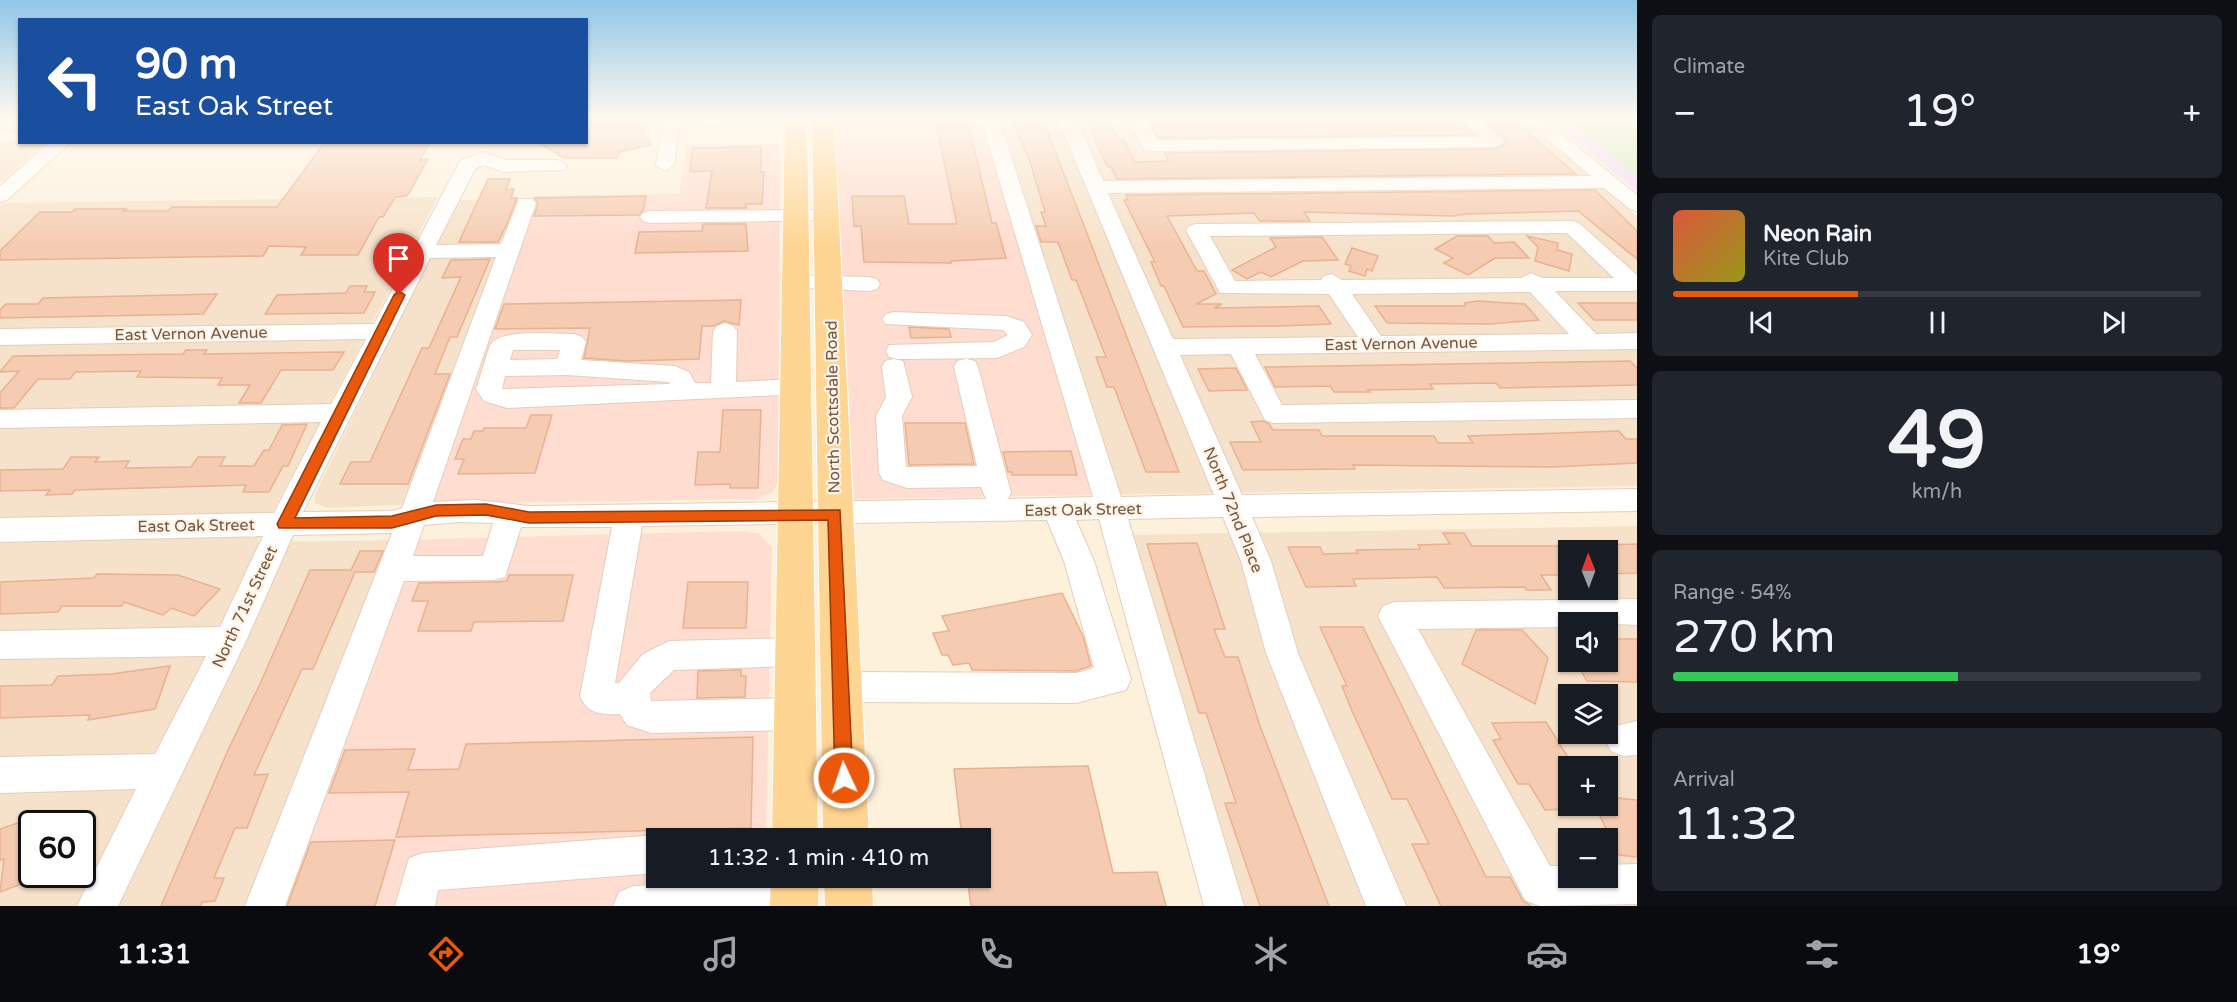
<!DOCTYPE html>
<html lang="en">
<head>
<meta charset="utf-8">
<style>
	:root { --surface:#171b24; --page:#20242c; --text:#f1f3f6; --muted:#9ea1a6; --line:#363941; --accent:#ea580c }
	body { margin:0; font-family:"Varela Round",sans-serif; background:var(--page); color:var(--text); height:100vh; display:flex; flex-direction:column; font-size:22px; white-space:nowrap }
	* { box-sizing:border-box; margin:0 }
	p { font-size:20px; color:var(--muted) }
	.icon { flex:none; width:33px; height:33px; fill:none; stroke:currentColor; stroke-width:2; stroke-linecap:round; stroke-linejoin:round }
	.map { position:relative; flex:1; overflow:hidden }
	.side { display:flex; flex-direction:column; gap:15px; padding:15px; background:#0d0f14; width:600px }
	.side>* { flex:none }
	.top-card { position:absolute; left:18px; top:18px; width:570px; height:126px; border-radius:0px; box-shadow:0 2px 4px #0004; background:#1a4fa0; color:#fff; overflow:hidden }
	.needle { width:39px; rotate:359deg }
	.fabs { position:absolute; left:1558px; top:540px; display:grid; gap:12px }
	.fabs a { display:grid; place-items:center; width:60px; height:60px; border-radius:0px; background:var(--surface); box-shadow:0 2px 4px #0004; font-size:30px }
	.speed { position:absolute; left:18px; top:810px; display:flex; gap:12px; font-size:30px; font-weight:700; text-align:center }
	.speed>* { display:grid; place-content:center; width:78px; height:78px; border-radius:50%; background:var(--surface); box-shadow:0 2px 4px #0004; line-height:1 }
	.speed .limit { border:3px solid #111; border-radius:9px; background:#fff; color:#111 }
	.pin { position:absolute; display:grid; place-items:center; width:51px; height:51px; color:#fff; margin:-62px -26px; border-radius:50% 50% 50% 0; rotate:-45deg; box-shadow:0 0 6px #0007 }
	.pin .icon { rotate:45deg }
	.me { position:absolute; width:66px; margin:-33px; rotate:357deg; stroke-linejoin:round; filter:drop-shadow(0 0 4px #0008) }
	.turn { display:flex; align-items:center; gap:21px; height:126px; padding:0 18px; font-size:27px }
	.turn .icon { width:78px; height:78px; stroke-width:2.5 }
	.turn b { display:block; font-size:42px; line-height:51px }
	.big { font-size:45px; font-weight:600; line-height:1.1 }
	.side .tile { flex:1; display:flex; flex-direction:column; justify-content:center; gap:9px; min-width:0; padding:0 21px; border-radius:9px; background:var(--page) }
	.side .dial { align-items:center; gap:0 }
	.dial b { font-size:78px; line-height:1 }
	.song { display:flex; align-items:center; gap:18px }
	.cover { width:72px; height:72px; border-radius:9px; background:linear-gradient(135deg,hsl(10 70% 55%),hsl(60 70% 35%)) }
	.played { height:6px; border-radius:3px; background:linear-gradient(90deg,var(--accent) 35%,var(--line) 35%) }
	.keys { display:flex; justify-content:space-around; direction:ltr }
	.heat { display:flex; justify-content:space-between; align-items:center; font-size:33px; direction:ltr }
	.charge { height:9px; border-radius:4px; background:linear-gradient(90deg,#34c759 54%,var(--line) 0) }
	.trip { position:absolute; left:646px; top:828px; width:345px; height:60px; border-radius:0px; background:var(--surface); box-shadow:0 2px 4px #0004; font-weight:600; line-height:60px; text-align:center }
	.tabs { display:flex; height:96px; justify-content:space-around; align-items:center; background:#090b0e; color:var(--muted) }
	.tabs .icon { width:42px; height:42px }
	.tabs .on { color:var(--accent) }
	.tabs b { font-size:27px; color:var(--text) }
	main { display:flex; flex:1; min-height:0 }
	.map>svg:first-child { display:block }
	.residential { fill:#f6e2ca; fill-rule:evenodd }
	.commercial { fill:#ffddd0 }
	.education { fill:#eedafa }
	.green { fill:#cfecbb }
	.building { fill:#f5ccb2; stroke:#e9b191; stroke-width:1.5 }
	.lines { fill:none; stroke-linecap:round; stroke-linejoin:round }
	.minor-casing { stroke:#e4cebb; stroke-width:2 }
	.major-casing { stroke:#fff; stroke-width:2 }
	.minor { fill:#fff; fill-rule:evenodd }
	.major { fill:#ffd593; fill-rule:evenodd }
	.route { fill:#ea580c; stroke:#983908; stroke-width:1.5 }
	.labels { text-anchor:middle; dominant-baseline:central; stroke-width:4.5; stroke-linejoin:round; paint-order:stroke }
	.street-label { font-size:16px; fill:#755544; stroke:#fff4e5 }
</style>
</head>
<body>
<main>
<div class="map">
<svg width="1637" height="906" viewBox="0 0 1637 906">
	<rect width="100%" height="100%" fill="#fef1dc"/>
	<path class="residential" d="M0,119H19L20,142L45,143L0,182Z
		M987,119H1523L1637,216V486L1096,495Z
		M438,197L257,542L397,540L253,906H0V206L3,203ZM32,824H82V874H32Z
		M532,199L422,504L328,508L315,503V495L457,200Z
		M1637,526V906H1233L1121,535ZM1569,550H1608V590H1569ZM1569,622H1608V662H1569ZM1569,694H1608V734H1569ZM1569,766H1608V806H1569ZM1569,838H1608V878H1569Z"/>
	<path class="commercial" d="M834,119H987L1096,495L854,499Z
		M780,144L778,482L773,492L757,499L422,504L533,196L679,194L687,145Z
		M739,531L760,534L772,548L766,838H657V878H765L764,906H253L397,540Z"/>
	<path class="education" d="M1550,119H1637V191Z"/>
	<path class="green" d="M1570,119H1637V175L1567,120Z"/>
	<path class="building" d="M586,119H636L649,124L643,132L651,145L619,152L617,158H564L537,142H586Z
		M935,119H967L992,223H996L1006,258L951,261V263L864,262L861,226H854L852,196H904L909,224H957Z
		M1012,119H1038L1041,125H1045L1179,472H1146L1114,387H1107L1096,357H1106L1076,280H1072L1058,242H1041L1036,226H1046L1041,212H1045L1031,165Z
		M1446,119L1459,120L1474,135L1158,138L1149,122Z
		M1512,119L1576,174L1117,179L1111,167H1108L1090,129L1094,128L1090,121L1109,120L1118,140H1124L1135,162L1168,161L1165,153L1495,149L1505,144L1506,140L1484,120Z
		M325,142H430L420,160L428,159L409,193L406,196L395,197L383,217H379L358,255H301L306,247L269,246L263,256L0,260V251L40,212H72L75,209H126L123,211H168L172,207H277Z
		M761,147V172H764L762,204H746V208H706L712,171L690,172L693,148Z
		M488,179H510L506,190L514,189L511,198H517L507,224L498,242H459Z
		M1595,190L1637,231V259L1578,211L1466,214L1453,216L1304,212L1310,221H1260L1254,213L1167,216L1197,271H1204L1216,294L1196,304H1222L1214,308L1319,306L1331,324L1281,326L1183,327L1164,286H1161L1151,262H1155L1124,200H1128L1126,195Z
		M646,196L643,211L639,215L534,216L538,204L535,198Z
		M703,224H746L748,251L635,253L639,232L702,231Z
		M1457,236H1488L1494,243L1514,242L1529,258H1495L1468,275L1444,263L1453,258L1435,249Z
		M1527,236L1558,243L1557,250L1572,254L1569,271L1535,261L1538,247Z
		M1322,237L1338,260L1303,261L1271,277L1261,272L1247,279L1232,270L1276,247L1270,238Z
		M1352,248L1378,256L1372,271L1367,269L1365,276L1349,271L1351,266L1345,264Z
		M490,259L457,337H450L435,374H450L408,484H340L351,462H370L422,348H429L461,277L442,278L451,260Z
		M350,286H367L364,292H375L364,313L265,314L277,295L346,293Z
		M217,294L203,314L0,318V310L6,304H38L43,298Z
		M741,300L739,325L724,321L714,326H702L699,359L626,361L584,358L590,328L495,329L504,304Z
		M1477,301L1525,304L1539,320L1490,324L1387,323L1375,306H1465V303Z
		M1578,303H1637V320H1594Z
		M909,327L949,329L951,337L911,338Z
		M186,350H207L204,354L344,352L333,370H281L261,403H239L250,385H218L222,378L137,377L141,371L75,372L70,379H38L14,408H0V393L19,371L0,372L13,356L183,354Z
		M1630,361L1637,368V385L1500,388L1496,383L1430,384L1433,389L1368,390L1370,392H1334L1330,386L1275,387L1265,367Z
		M1236,368L1247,390L1209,391L1198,369Z
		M723,410H761L758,488H730V484L695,485L698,452H720Z
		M531,415H552L535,473L458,474L464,459H455L463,439H471L474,431H483L484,428H526Z
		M1263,421L1269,424L1273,430H1319L1322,436H1434L1438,443H1473L1468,436L1619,431L1626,439H1637V463L1552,467L1353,465L1355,469L1243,470L1230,442H1261L1251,422Z
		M905,423H965L974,464L909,465Z
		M307,424L288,466H283L269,492H243L246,485L75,490L72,494L46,495L50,490L0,491V470L63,469L71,457H99L95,462L129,461L125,468L191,467L198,457H225L220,466H254L264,450H269L282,425Z
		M1071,451L1077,475H1012V472H1008L1003,452Z
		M1443,533H1464L1472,546H1569V575H1541L1551,590H1526L1525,587L1444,588L1437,577L1353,579L1356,586L1306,587L1288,547H1320L1323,554L1358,553L1356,550L1420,549L1418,545L1450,544Z
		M1197,543L1225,629H1214L1225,657H1238L1260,726L1329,906H1260L1225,803H1236L1206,713H1199L1147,544Z
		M1637,544V573L1608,574V545Z
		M360,551H383L374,572H355L313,669H302L254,775L268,774L247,828H235L214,878H224L215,901L202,902L201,906H161L228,750L260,684L310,570H351Z
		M97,574L178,575L220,589L194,616L171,608L163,615L124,602L122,606H62L58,612L0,614V582L94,578Z
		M509,575H573L563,621L474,622L471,631H418L428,601H412L419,583L494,582L507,581Z
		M688,582H748L746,628H683Z
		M1062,593L1083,636L1091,666L1076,671L972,670L969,663L953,665L948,655H942L933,633L949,631L942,616Z
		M1320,627H1363L1486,877H1510L1523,901L1531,906H1441L1412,844H1429L1407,799H1392L1352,711L1342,686H1347Z
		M1476,630H1522L1548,658L1535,704L1462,664Z
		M1608,639H1637V682L1587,681L1576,662H1608Z
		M170,666L155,709L88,720L90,715L0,718V686L52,685L58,676L111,674Z
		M741,670V676H746L745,697L697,698L698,671Z
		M1546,722L1569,759V809L1545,810L1529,784H1518L1493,740L1501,739L1492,723Z
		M753,737L751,828L396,837L409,792L329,793L345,750L415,749L408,770L459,769L466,744Z
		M1088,766L1113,873L1157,872L1166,906H971L967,878H981V838H962L954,769Z
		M1608,797L1637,800V857L1619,855L1595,806H1608Z
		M32,818V880L0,892L4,859L0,860V829Z
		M395,840L375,906H287L311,842Z"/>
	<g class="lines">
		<defs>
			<path id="minor" d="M664,119H804L805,120L796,125L679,126L674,165L665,171L656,165Z
				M981,119H999L1121,497L1214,495L1058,119H1076L1103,181L1591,176L1524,119H1543L1637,195V211L1630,209L1604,188L1108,193L1173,339L1358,337L1329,294L1220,293L1186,230L1189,226L1196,224L1572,221L1579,223L1637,275V290L1634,291H1555L1596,334L1637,333V349L1255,354L1282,405L1637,400V418L1274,423L1265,420L1231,354L1180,355L1242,495L1637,489V511L1252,517L1271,561L1298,653L1406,906H1366L1266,653L1241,561L1223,517L1128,519L1244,906H1204L1099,519L1076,520L1094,561L1131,679L1126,690L1076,703L841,702L829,698L824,687L829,676L841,672L1076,673L1094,668L1064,561L1047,520L642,526L615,683H619L643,654L669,641L795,638L807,642L811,652L807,662L795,666L674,670L650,693L651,701L795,698L807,703L812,714L807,725L795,730L651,733L627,725L620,714C601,715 588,714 580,696L612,527H521L505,577L494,580L404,581L285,906H245L392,533L293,535L246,641L118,906H77L136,789L0,793V757L155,754L206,656L0,659V631L220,627L263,536L0,542V518L274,513L321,422L0,428V410L331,404L366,339L0,345V329L374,324L460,161L483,152L506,160H558L567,166L565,170L504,172L483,165L475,169L436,245L501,244L519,199H533L536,203L433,502L477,500L529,506L986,499L981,487L907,488L883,480L879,473L876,416L886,397L882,367L885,361L894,359L903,361L912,397L902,416L906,467L977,466L954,367L957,361L966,359L975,361L978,367L1011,493L1008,499L1093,497ZM1567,233L1614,278H1542L1531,273L1521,278L1342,280L1332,274L1324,276L1321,280L1235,281L1210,236ZM496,257L402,508L392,511L303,512L430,258ZM1530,292L1569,334L1381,336L1352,294ZM460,522L493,523L483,556H413L424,525Z
				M1126,119H1144L1157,140L1479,137L1461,119H1480L1504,142L1495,147L1151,151L1145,150Z
				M0,132L20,133V142H24H0Z
				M50,142H71L7,200L0,202V186Z
				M827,210L834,212L837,216L834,220L650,223L643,221L640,217L643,213L650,211Z
				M794,275L869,277L877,279L880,284L877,289L869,291L786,287L783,282L786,277Z
				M894,312L1007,316L1024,322L1032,335L1024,347L997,358L898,359L889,357L886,351L889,345L994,342L1008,335L1003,330L886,324L882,319L886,314Z
				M725,323L733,326L737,331L736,382L794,379L803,382L807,388L803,394L507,408L484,401L476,389L490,345C501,328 554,334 574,334L582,337L586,342L581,360L675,366L689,372L695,383H711L713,331L717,326ZM513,350H560L557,359L510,360ZM567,375L669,382L670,384L502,389L505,376Z
				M1637,599V625L1569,622V627L1418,629L1550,866H1569V878H1608V865L1637,864V904L1539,906L1525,900L1378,616L1383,606L1394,602Z
				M1637,721V755L1623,756L1611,751L1605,739L1611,727Z
				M657,835L666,838H657V873L438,890L435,906H395L409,858L423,853Z
				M794,880L808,886L814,900L811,906H613L619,892L633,886Z"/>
			<path id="major" d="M785,119H807L818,838H772Z
				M812,119H834L869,838H823Z
				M771,878H819L818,906H770Z
				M824,878H872L873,906H825Z"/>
		</defs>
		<use href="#minor" class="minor-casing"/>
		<use href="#major" class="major-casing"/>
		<use href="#minor" class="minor"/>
		<use href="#major" class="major"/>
	</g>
	<linearGradient id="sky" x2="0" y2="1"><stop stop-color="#91c6e8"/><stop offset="0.48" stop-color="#fff9ef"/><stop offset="1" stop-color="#fff9ef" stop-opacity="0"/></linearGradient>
	<rect width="1637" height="246" fill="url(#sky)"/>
	<path class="route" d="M399,291L405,295L295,518L392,516L436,505L486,504L529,512L840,510L853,778L850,785L844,787L837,785L835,778L828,520L529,523L486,515L436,516L392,528H279L277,524L394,295Z"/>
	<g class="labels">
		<g class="street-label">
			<text transform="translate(191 334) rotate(-1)">East Vernon Avenue</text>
			<text transform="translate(1401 344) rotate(-1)">East Vernon Avenue</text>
			<text transform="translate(833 407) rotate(-91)">North Scottsdale Road</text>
			<text transform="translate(1083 510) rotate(-1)">East Oak Street</text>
			<text transform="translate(1233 510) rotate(68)">North 72nd Place</text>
			<text transform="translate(196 526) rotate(-1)">East Oak Street</text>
			<text transform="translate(245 607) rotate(-65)">North 71st Street</text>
		</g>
	</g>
</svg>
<div class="fabs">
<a><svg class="needle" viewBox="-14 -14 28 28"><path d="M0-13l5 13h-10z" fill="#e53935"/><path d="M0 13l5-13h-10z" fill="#9ea1a6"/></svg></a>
<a><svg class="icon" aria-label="sound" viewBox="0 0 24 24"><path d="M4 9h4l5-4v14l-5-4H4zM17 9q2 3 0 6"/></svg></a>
<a><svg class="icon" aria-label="layers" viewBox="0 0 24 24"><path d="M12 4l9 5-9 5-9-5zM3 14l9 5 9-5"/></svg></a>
<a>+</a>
<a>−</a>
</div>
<div class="speed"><div class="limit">60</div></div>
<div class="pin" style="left:399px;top:295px;background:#d93025"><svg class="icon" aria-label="arrive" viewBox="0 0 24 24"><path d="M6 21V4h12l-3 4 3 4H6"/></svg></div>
<svg class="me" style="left:844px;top:778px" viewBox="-20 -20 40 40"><circle r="17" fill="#ea580c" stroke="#fff" stroke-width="3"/><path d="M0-11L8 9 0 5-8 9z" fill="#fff"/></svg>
<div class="trip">11:32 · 1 min · 410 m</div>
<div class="top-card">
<div class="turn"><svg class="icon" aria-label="left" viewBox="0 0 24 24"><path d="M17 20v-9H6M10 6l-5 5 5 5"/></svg><div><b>90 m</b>East Oak Street</div></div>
</div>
</div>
<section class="side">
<div class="tile"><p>Climate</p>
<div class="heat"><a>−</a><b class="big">19°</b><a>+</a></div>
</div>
<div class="tile">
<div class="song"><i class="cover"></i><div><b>Neon Rain</b><p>Kite Club</p></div></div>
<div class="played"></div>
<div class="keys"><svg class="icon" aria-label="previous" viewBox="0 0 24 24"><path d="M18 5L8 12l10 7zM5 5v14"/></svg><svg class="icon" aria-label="pause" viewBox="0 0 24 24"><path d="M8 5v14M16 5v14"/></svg><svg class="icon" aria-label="next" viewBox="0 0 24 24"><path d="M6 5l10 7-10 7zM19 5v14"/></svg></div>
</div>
<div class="tile dial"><b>49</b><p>km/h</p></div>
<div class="tile"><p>Range · 54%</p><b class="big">270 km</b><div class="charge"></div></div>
<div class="tile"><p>Arrival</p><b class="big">11:32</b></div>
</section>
</main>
<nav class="tabs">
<b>11:31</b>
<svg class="icon on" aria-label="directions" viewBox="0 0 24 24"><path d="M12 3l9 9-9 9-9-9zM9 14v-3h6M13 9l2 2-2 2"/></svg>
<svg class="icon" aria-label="music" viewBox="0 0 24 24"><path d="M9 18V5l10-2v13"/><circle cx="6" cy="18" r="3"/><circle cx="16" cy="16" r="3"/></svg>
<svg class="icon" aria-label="phone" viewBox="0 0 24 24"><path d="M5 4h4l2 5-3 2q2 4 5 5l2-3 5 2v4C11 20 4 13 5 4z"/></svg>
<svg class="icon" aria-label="climate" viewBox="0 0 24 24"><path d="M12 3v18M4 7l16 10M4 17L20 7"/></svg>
<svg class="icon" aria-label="car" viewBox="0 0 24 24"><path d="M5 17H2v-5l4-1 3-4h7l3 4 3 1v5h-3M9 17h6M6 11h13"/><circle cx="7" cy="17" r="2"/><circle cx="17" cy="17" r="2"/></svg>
<svg class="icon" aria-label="filters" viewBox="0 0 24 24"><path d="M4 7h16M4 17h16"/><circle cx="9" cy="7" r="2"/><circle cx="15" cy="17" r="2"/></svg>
<b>19°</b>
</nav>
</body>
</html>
